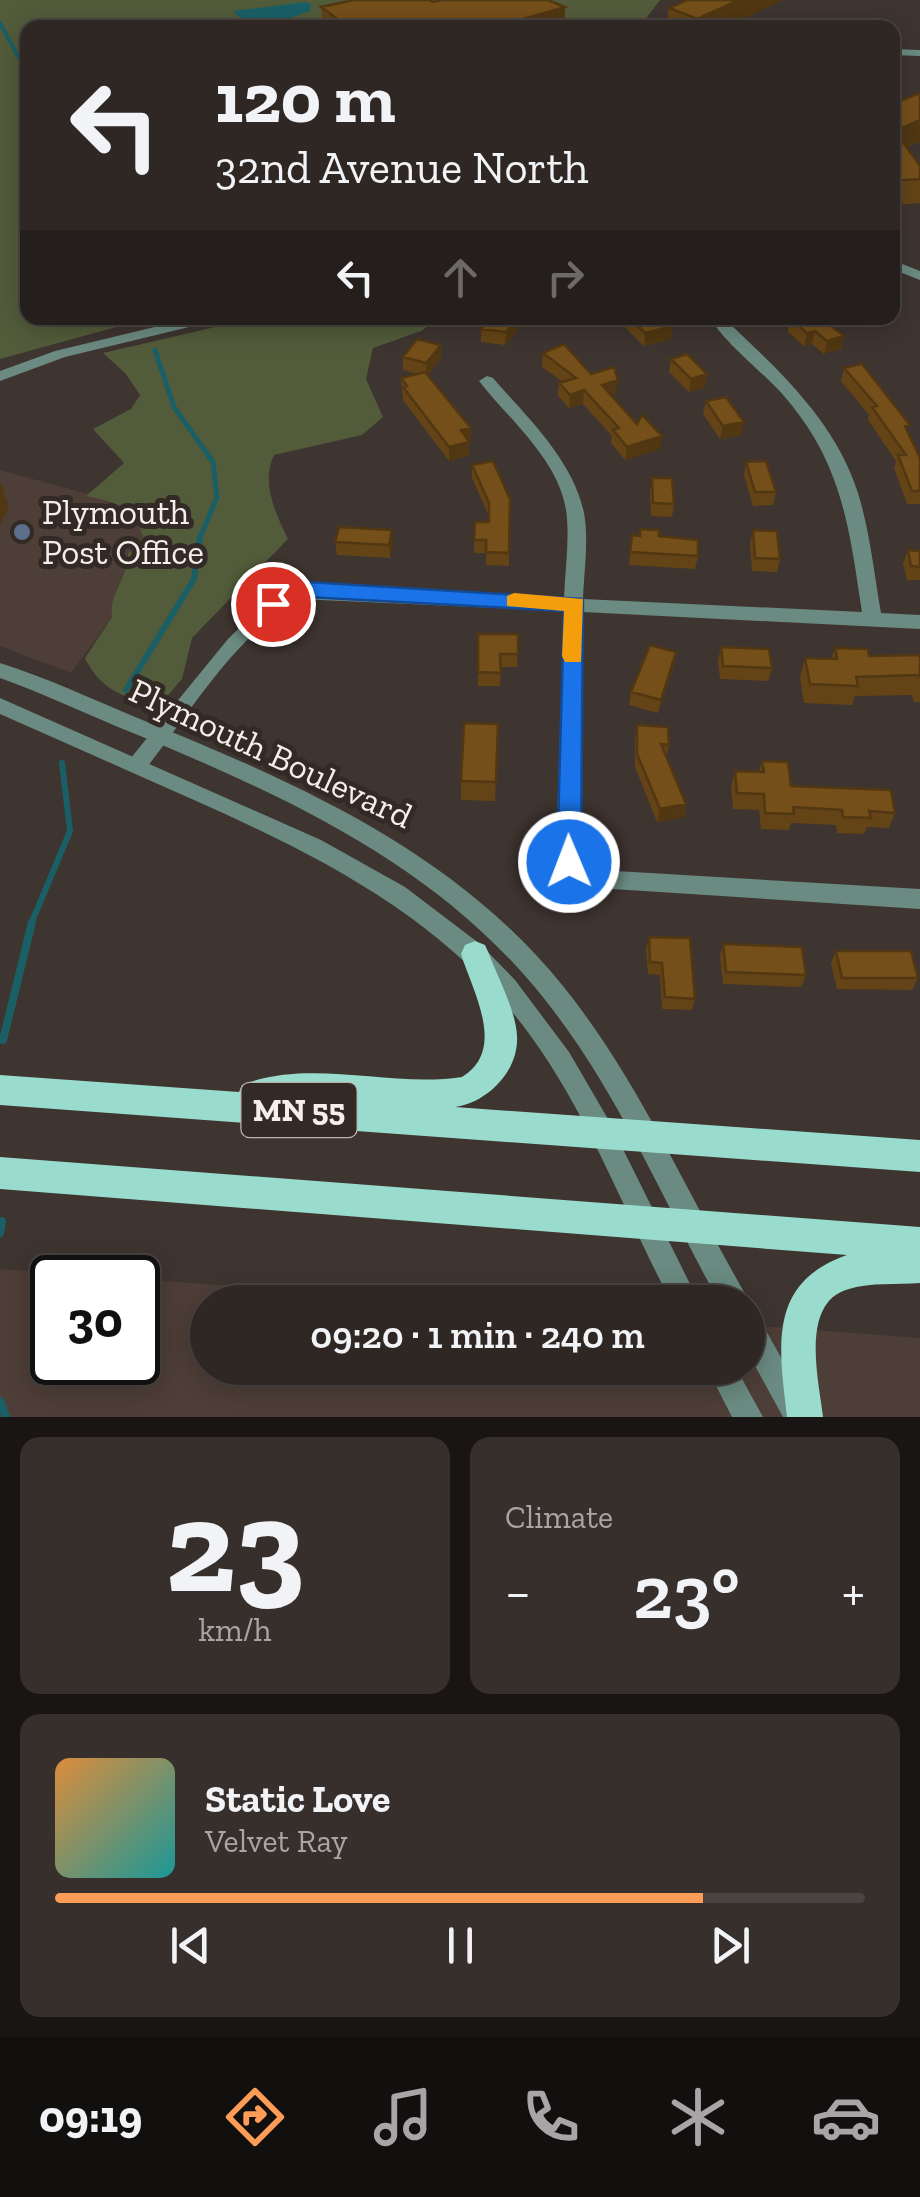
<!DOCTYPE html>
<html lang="en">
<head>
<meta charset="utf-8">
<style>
	:root { --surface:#2e2724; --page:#362f2c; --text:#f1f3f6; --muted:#a7a5a6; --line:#494441; --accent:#fd9c56 }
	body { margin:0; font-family:"Zilla Slab",serif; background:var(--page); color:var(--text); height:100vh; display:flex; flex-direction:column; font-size:38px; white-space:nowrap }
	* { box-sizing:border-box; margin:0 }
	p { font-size:32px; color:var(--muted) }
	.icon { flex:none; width:55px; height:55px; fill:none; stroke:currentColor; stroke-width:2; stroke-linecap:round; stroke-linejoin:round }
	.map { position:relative; height:1417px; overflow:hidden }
	.panel { display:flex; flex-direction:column; gap:20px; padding:20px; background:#191514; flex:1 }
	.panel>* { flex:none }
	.banner { position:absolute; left:20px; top:20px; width:880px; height:305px; border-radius:20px; box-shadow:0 5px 25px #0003,0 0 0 2px var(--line); background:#2e2724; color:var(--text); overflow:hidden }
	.speed { position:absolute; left:30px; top:1255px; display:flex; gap:20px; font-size:50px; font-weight:700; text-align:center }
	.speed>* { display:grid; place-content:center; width:130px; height:130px; border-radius:50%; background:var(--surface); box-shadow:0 5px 25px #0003,0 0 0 2px var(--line); line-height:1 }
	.speed .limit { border:5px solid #111; border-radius:15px; background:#fff; color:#111 }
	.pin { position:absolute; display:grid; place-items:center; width:85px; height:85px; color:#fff; margin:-42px; border:5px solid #fff; border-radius:50%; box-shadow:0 2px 10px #0007 }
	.me { position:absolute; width:110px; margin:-55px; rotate:359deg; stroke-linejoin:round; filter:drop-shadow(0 0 8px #0008) }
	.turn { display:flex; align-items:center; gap:35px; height:210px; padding:0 30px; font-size:45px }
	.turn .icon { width:130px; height:130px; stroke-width:2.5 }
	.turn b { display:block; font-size:70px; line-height:85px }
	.lanes { display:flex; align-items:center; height:95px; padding:0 30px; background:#0003; justify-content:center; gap:50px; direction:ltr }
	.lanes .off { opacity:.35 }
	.big { font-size:75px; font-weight:600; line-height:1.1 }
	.panel .tile { flex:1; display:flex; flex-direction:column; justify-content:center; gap:15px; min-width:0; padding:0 35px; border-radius:20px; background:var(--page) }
	.panel .dial { align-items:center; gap:0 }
	.dial b { font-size:130px; line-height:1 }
	.song { display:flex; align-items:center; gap:30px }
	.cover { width:120px; height:120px; border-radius:15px; background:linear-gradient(135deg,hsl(30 70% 55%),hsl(180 70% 35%)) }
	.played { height:10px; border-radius:5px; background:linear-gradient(90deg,var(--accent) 80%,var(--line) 80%) }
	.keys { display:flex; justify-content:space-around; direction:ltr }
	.heat { display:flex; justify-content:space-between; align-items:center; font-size:55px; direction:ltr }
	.panel .tiles { flex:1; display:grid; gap:20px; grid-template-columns:1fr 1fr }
	.tile:last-child { grid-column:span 2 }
	.trip { position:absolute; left:190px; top:1285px; width:575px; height:100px; border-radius:50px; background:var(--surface); box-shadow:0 5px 25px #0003,0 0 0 2px var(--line); font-weight:600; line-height:100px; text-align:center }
	.menu { display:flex; height:160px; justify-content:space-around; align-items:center; background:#12100e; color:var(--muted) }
	.menu .icon { width:70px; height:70px }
	.menu .active { color:var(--accent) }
	.menu b { font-size:45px; color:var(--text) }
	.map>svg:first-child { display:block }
	.built { fill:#4d3e37 }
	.green { fill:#525b3a }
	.water { fill:#1a5f66 }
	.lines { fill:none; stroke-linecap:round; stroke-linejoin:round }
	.stream-far3 { stroke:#1a5f66; stroke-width:4 }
	.stream-far2 { stroke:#1a5f66; stroke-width:5 }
	.stream-far1 { stroke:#1a5f66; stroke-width:6 }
	.stream { stroke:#1a5f66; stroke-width:8 }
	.minor { fill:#6a8a82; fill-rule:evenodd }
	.tertiary { fill:#6a8a82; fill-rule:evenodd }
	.primary { fill:#99dcce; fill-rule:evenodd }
	.wall { fill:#644416 }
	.shaded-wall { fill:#513712 }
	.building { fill:#744f1a; stroke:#513712; stroke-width:2.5 }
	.route { fill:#1a73e8; stroke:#114b97; stroke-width:2.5 }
	.slow { fill:#f59e0b }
	.service-dot { fill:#5c6f8a; stroke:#332a26; stroke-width:4 }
	.labels { text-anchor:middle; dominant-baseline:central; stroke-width:10; stroke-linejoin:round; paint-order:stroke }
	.shield { fill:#332a26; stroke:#bbb3b0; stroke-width:2.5 }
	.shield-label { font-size:32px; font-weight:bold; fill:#f5eeeb }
	.poi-label { font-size:35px; fill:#f5eeeb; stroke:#332a26; text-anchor:start }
	.street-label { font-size:35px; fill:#f5eeeb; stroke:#332a26 }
</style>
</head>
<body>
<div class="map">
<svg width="920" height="1417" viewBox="0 0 920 1417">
	<rect width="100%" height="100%" fill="#3e3430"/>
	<path class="built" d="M0,470L121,503L138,519L143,537L128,554V574L117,587L112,617L71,673L0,646Z
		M0,1269L114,1277L52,1278V1362H138V1279L446,1302H208V1368H748V1325L920,1338V1417H0Z"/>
	<path class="green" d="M0,0H660L639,28H28V318H149L0,359Z
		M254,318L435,321L421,331L373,348L366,379L383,417L362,435L274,455C261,483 275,512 288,539L192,638L182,679L164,700C130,704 100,690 85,658L112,617C109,592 128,579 128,554L143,537C134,506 116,502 86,496L124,463L93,429L131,409L140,395L125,373L103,353Z"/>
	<path class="water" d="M305,2L311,4L310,11L278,22H244L233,11Z"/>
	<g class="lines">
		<path class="stream-far3" d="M0,23L28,75"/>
		<path class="stream-far2" d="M155,350L174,407L213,462L217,497L200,538"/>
		<path class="stream-far1" d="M126,690L194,579L200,536
			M31,924L70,831L62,763"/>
		<path class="stream" d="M3,1040L32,922
			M0,1233L2,1221
			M0,1401L6,1417"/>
		<path class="minor" d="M892,260L920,271V280L892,269Z
			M711,318H724C777,369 835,420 858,493C870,532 874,573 881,613L920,615V629L583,612L578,851L584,863L599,870L920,889V909L597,888L568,875L556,851L564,611L298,599C234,637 190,713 144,771H130L127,765L130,759L228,639L270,598L288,587L564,598C565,572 569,545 567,519C564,464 510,421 479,381L487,376L493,378C527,417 573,460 584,513C589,539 584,572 583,599L862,612C849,528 843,464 784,396C766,375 719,338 711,318Z"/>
		<path class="tertiary" d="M892,49L920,50V56L892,55Z
			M192,318H216L214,321L65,357L0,381V371L55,351Z
			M0,663C48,678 94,700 140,719C298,783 454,851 563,986C637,1078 686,1190 744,1292L748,1302V1303L719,1302C664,1202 618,1092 546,1001C440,866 288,797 133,733C88,715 45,694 0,678Z
			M0,698L321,840L405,887L480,944L515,980L569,1052L608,1119L699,1302H671C625,1213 589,1116 530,1035C445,919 322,857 194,800C129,771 65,743 0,714Z
			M748,1312L758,1316L814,1417H783L748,1353Z
			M707,1368H736L763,1417H732Z"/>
		<path class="primary" d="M475,941L485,945L489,954C498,978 516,1011 517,1036C519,1071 487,1103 455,1107L920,1140V1172L0,1105V1075L239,1092L242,1085C310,1058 391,1088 462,1077C507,1050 473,992 461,954L465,945Z
			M0,1157L920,1227V1283C897,1285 871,1282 849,1289C799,1302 819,1381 823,1417H787C779,1347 767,1283 847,1255L0,1189Z"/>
	</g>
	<path class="wall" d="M780,1L724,28H666L669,8Z
		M433,2L565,7L564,28H323L321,7Z
		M892,104L907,147L920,166V203L892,205Z
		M626,318H665L671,339L644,346L625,327Z
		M790,319L844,336L841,349L824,354L812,344L804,346L788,332Z
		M481,329L517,331L505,345L481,342Z
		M543,353L591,374L616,394L611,395L660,449L625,460L611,443L612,436L583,404L569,408L558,396L559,383L563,382L542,367Z
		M403,357L441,358L428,375L471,441H469V455L449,461L403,400L401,378L417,374L403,370Z
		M671,359L707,374L705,387L689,392L669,372Z
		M844,368L908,433L920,458V504H907L894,468L896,461L868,420L869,415L841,381Z
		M706,401L744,422L741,435L720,439L703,414Z
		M746,462L776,492L773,505L753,506L744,475Z
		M472,465L510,499L509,566L486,565V553H474L475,522H489V516L472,478Z
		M652,478L674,504L672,517L651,516L650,491Z
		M753,530L780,559L777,572L752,571L750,544Z
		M632,535L659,536L698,556L695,569L629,565Z
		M335,542L393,543L390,558L337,555Z
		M908,550L920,551V580H907L903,563Z
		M478,634H518L517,667H501L500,686H478Z
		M721,647L772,668L768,681L720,679L718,661Z
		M835,648L869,656L920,655V702H914L912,695L855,696L852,705L804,703L800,678L805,658L831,659Z
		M674,665L658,713L629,705L631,692Z
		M498,724L495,801L461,800V781Z
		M637,725L669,745L666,758L686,804L684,817L657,822L635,767V738Z
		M762,761L791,786L895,813L889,828L867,827L864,834L837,833L836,825L791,823L789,830L761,829L759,810L733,809L731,787L735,771L759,772Z
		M649,937L695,999L692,1010L662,1009L660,975L648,974L646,949Z
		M723,944L806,975L801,987L723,984L720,956Z
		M836,951L918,978L912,990L837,989L831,963Z"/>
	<path class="shaded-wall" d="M739,0H788L780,1L724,28H696L697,19Z
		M565,7L564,28H491Z
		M920,120V142L892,153L895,131Z
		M517,318V331L505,345L506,332Z
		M673,326L671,339L644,346L645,333Z
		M815,331L812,344L804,346L807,333Z
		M844,336L841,349L824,354L827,341Z
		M441,345V358L427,376L426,363Z
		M707,374L705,387L689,392L691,379Z
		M618,380L616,394L600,398L602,385Z
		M584,390L583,404L569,408L570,395Z
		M744,422L741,435L720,439L723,426Z
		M471,428V441L461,444V430Z
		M662,436L660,449L625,460L627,447Z
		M469,442V455L449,461V447Z
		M1,482L9,508L0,524V484Z
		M392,530L393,543L390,558L389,545Z
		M676,652L674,665L658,713L661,700Z
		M686,804L684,817L657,822L660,809Z"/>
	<path class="building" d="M354,0H429L433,2L441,0H548L565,7L491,28H350L321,7Z
		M687,0H739L697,19L669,8Z
		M920,93V120L895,131L920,166V179L892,181V104Z
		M491,318H517L506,332L481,329Z
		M630,318H665L673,326L645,333Z
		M795,318H821L844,336L827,341L815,331L807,333L790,319Z
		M417,339L441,345L426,363L403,357Z
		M564,344L591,374L614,367L618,380L602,385L637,424L642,415L662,436L627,447L613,430L619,428L584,390L570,395L559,383L576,378L543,353Z
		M687,354L707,374L691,379L671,359Z
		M862,364L910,425L905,426L920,458V491H912L898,455H906L872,407L877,406L844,368Z
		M425,372L471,428L461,430L469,442L449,447L403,387L407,386L401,378Z
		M726,397L744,422L723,426L706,401Z
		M493,461L510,499L509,553L486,552V540H474L475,522H489V503L472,465Z
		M766,461L776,492H755L746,462Z
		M652,478H672L674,504L653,503Z
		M339,527L392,530L389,545L335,542Z
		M640,529L659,530V536L698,540V556L630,552L632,535L640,536Z
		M753,530L777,531L780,559L755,558Z
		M908,550L920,551V567L911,566Z
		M478,634H518V654H500L501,673L478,672Z
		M650,645L676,652L661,700L631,692Z
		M721,647L769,649L772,668L723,666Z
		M835,648L868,649L869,656L920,655V677L919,675L856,677L858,686L810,684L805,658L837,659Z
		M464,723L498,724L496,782L461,781Z
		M637,725L668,727L669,745L661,744L686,804L660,809L637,754Z
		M762,761L788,762L791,786L891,790L895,813L869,811L871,818L843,817L842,810L793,807L794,814L765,813L764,794L737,793L735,771L764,772Z
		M649,937L690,938L695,999L665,997L662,963L650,962Z
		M723,944L802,947L806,975L726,972Z
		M836,951H911L918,978H842Z"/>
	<path class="route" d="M307,582L583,599L581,862L578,869L569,872L557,862L564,611L307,597L273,612L263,604L276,591Z"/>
	<path class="slow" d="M514,593L583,599L581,662H565L562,656L564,611L507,606V596Z"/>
	<circle class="service-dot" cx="22" cy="532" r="10"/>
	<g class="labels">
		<rect class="shield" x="241.5" y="1083" width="115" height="54" rx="8"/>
		<g class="shield-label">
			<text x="299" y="1110">MN 55</text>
		</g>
		<g class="poi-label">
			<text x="42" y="512">Plymouth<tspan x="42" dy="40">Post Office</tspan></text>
		</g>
		<g class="street-label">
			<text transform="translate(271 753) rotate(25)">Plymouth Boulevard</text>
		</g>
	</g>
</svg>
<div class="speed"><div class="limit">30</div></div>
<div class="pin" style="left:273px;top:604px;background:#d93025"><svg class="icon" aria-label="arrive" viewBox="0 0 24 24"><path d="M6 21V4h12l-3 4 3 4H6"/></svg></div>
<svg class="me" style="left:569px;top:862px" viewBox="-20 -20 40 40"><circle r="17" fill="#1a73e8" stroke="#fff" stroke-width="3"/><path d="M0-11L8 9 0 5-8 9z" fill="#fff"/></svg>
<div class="trip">09:20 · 1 min · 240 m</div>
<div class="banner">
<div class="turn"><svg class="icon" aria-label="left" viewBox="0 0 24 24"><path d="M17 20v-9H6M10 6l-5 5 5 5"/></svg><div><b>120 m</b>32nd Avenue North</div></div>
<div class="lanes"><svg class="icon" aria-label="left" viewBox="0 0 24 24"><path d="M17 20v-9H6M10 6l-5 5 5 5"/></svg><svg class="icon off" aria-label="ahead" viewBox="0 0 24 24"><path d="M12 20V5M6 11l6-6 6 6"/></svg><svg class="icon off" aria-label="right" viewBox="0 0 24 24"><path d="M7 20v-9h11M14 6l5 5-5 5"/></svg></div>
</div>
</div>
<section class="panel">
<div class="tiles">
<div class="tile dial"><b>23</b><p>km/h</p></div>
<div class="tile"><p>Climate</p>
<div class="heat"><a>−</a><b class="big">23°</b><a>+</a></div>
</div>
<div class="tile">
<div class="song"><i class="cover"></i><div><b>Static Love</b><p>Velvet Ray</p></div></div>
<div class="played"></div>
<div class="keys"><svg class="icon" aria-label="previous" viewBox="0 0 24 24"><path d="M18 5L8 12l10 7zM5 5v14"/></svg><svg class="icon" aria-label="pause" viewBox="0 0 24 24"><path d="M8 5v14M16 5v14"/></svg><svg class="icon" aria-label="next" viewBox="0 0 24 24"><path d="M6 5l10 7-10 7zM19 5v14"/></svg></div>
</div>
</div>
</section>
<nav class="menu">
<b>09:19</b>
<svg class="icon active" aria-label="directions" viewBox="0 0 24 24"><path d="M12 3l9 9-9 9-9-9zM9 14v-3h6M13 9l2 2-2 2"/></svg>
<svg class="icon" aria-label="music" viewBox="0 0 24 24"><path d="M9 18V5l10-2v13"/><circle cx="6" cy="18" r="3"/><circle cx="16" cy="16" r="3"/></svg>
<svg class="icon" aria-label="phone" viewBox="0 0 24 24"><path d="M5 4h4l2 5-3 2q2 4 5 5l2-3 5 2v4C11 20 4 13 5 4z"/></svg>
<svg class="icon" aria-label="climate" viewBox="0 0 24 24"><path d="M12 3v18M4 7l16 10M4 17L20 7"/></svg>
<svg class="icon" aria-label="car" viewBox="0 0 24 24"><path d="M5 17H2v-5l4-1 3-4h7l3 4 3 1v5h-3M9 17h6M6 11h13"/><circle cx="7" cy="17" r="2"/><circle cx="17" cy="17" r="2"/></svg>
</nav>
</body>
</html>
